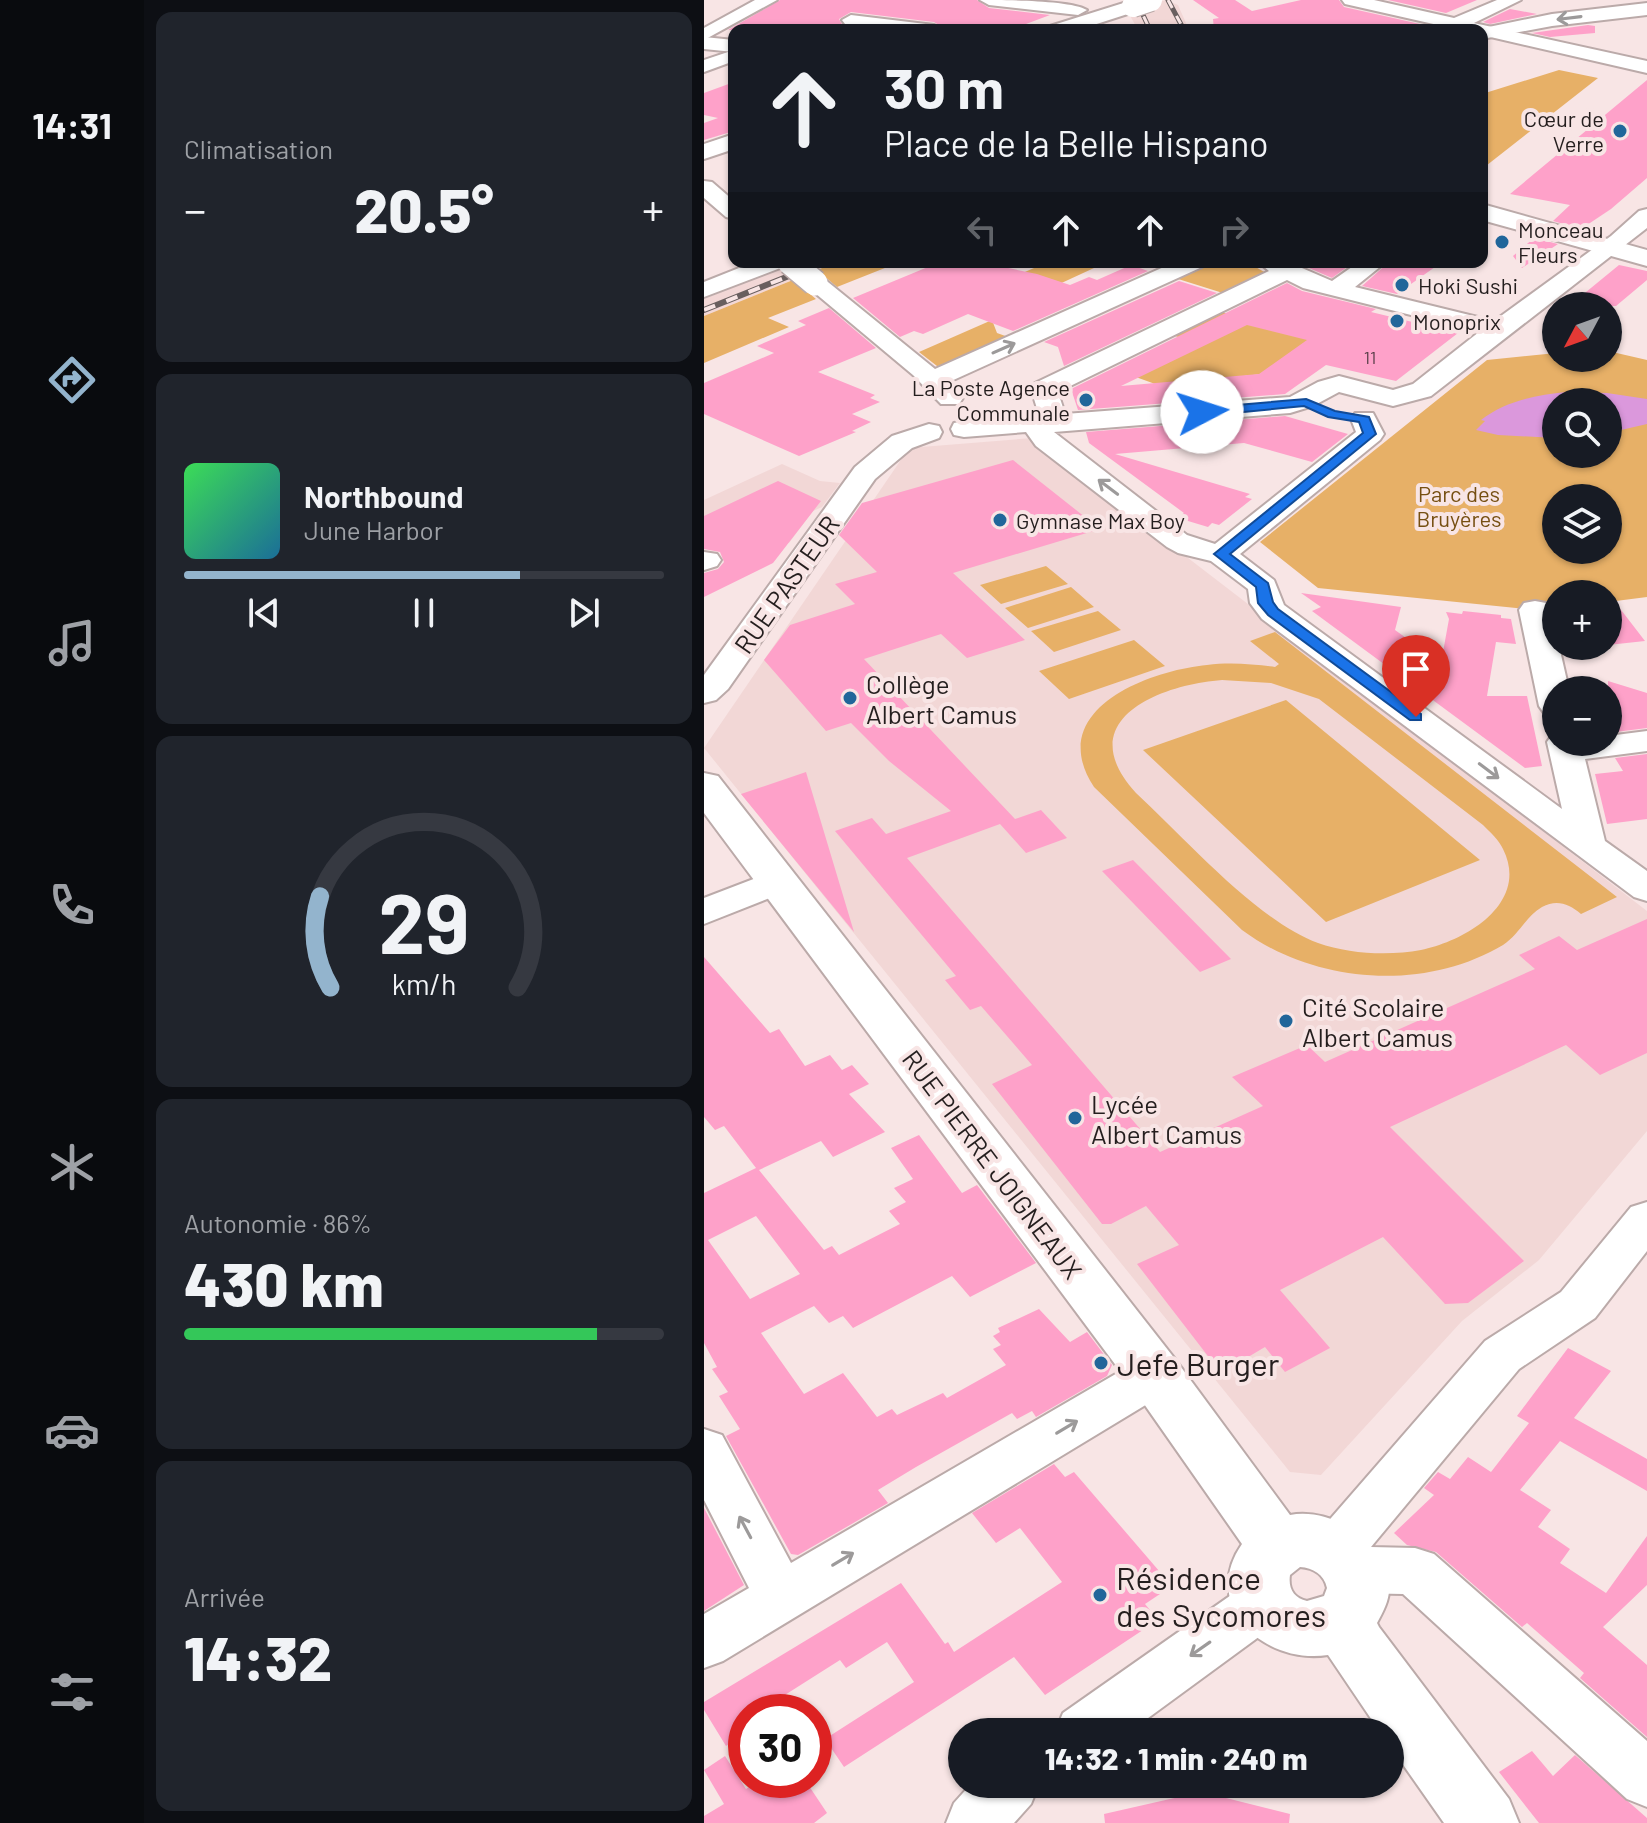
<!DOCTYPE html>
<html lang="fr">
<head>
<meta charset="utf-8">
<style>
	:root { --surface:#171b24; --page:#20242c; --text:#f1f3f6; --muted:#9ea1a6; --line:#363941; --accent:#93b4cd }
	body { margin:0; font-family:Barlow,sans-serif; background:var(--page); color:var(--text); height:100vh; display:flex; flex-direction:column; font-size:30px; white-space:nowrap }
	* { box-sizing:border-box; margin:0 }
	p { font-size:26px; color:var(--muted) }
	.icon { flex:none; width:44px; height:44px; fill:none; stroke:currentColor; stroke-width:2; stroke-linecap:round; stroke-linejoin:round }
	.map { position:relative; flex:1; overflow:hidden }
	.panel { display:flex; flex-direction:column; gap:12px; padding:12px; background:#0d0f14; width:560px }
	.panel>* { flex:none }
	.banner { position:absolute; left:24px; top:24px; width:760px; height:244px; border-radius:16px; box-shadow:0 2px 6px #0004; background:#171b24; color:var(--text); overflow:hidden }
	.needle { width:52px; rotate:229deg }
	.fabs { position:absolute; left:838px; top:292px; display:grid; gap:16px }
	.fabs a { display:grid; place-items:center; width:80px; height:80px; border-radius:50%; background:var(--surface); box-shadow:0 2px 6px #0004; font-size:40px }
	.speed { position:absolute; left:24px; top:1694px; display:flex; gap:16px; font-size:40px; font-weight:700; text-align:center }
	.speed>* { display:grid; place-content:center; width:104px; height:104px; border-radius:50%; background:var(--surface); box-shadow:0 2px 6px #0004; line-height:1 }
	.speed .limit { border:12px solid #d22; background:#fff; color:#111 }
	.pin { position:absolute; display:grid; place-items:center; width:68px; height:68px; color:#fff; margin:-82px -34px; border-radius:50% 50% 50% 0; rotate:-45deg; box-shadow:0 0 8px #0007 }
	.pin .icon { rotate:45deg }
	.me { position:absolute; width:88px; margin:-44px; rotate:85deg; stroke-linejoin:round; filter:drop-shadow(0 0 6px #0008) }
	.turn { display:flex; align-items:center; gap:28px; height:168px; padding:0 24px; font-size:36px }
	.turn .icon { width:104px; height:104px; stroke-width:2.5 }
	.turn b { display:block; font-size:56px; line-height:68px }
	.lanes { display:flex; align-items:center; height:76px; padding:0 24px; background:#0003; justify-content:center; gap:40px; direction:ltr }
	.lanes .off { opacity:.35 }
	.big { font-size:60px; font-weight:800; line-height:1.1 }
	.panel .widget { flex:1; display:flex; flex-direction:column; justify-content:center; gap:12px; min-width:0; padding:0 28px; border-radius:16px; background:var(--page) }
	.panel .dial { align-items:center; gap:0 }
	.dial svg { height:208px; overflow:visible; fill:none; stroke:var(--line); stroke-width:7; stroke-linecap:round; text-anchor:middle }
	.dial text { fill:var(--text); stroke:none }
	.song { display:flex; align-items:center; gap:24px }
	.cover { width:96px; height:96px; border-radius:12px; background:linear-gradient(135deg,hsl(130 70% 55%),hsl(200 70% 35%)) }
	.played { height:8px; border-radius:4px; background:linear-gradient(90deg,var(--accent) 70%,var(--line) 70%) }
	.keys { display:flex; justify-content:space-around; direction:ltr }
	.heat { display:flex; justify-content:space-between; align-items:center; font-size:44px; direction:ltr }
	.charge { height:12px; border-radius:6px; background:linear-gradient(90deg,#34c759 86%,var(--line) 0) }
	.trip { position:absolute; left:244px; top:1718px; width:456px; height:80px; border-radius:40px; background:var(--surface); box-shadow:0 2px 6px #0004; font-weight:800; line-height:80px; text-align:center }
	main { display:flex; flex:1; min-height:0 }
	.tab-bar { display:flex; flex-direction:column; width:144px; justify-content:space-around; align-items:center; background:#090b0e; color:var(--muted) }
	.tab-bar .icon { width:56px; height:56px }
	.tab-bar .selected { color:var(--accent) }
	.tab-bar b { font-size:36px; color:var(--text) }
	.map>svg:first-child { display:block }
	.built { fill:#f2d7d6 }
	.green { fill:#e7b067; fill-rule:evenodd }
	.water { fill:#db98dc }
	.building { fill:#fea1c9; fill-rule:evenodd }
	.lines { fill:none; stroke-linecap:round; stroke-linejoin:round }
	.street-casing { stroke:#bbaaa9; stroke-width:4 }
	.secondary-casing { stroke:#bbaaa9; stroke-width:4 }
	.street { fill:#fff; fill-rule:evenodd }
	.secondary { fill:#fff; fill-rule:evenodd }
	.rail-far1-casing { stroke:#695f5f; stroke-width:5 }
	.rail-casing { stroke:#695f5f; stroke-width:6 }
	.rail-far1 { stroke:#f8e5e5; stroke-width:3; stroke-dasharray:9; stroke-linecap:butt }
	.rail { stroke:#f8e5e5; stroke-width:4; stroke-dasharray:12; stroke-linecap:butt }
	.street-bridge-casing { stroke:#bbaaa9; stroke-width:28; stroke-linecap:butt }
	.secondary-bridge-casing { stroke:#bbaaa9; stroke-width:24; stroke-linecap:butt }
	.street-bridge { stroke:#fff; stroke-width:25 }
	.secondary-bridge { stroke:#fff; stroke-width:22 }
	.oneway { stroke:#9c9a9a }
	.route { fill:#1a73e8; stroke:#114b97; stroke-width:2 }
	.poi-dot { fill:#21669a; stroke:#f8e5e5; stroke-width:3 }
	.labels { text-anchor:middle; dominant-baseline:central; stroke-width:8; stroke-linejoin:round; paint-order:stroke }
	.far-number-label { font-size:18px; fill:#5a3f49 }
	.far-poi-label { font-size:22px; fill:#241e1e; stroke:#f8e5e5; text-anchor:start }
	.far-park-label { font-size:22px; fill:#764f12; stroke:#f8e5e5 }
	.street-label { font-size:26px; fill:#241e1e; stroke:#f8e5e5 }
	.poi-label { font-size:26px; fill:#241e1e; stroke:#f8e5e5; text-anchor:start }
	.near-poi-label { font-size:32px; fill:#241e1e; stroke:#f8e5e5; text-anchor:start }
</style>
</head>
<body>
<main>
<nav class="tab-bar">
<b>14:31</b>
<svg class="icon selected" aria-label="directions" viewBox="0 0 24 24"><path d="M12 3l9 9-9 9-9-9zM9 14v-3h6M13 9l2 2-2 2"/></svg>
<svg class="icon" aria-label="music" viewBox="0 0 24 24"><path d="M9 18V5l10-2v13"/><circle cx="6" cy="18" r="3"/><circle cx="16" cy="16" r="3"/></svg>
<svg class="icon" aria-label="phone" viewBox="0 0 24 24"><path d="M5 4h4l2 5-3 2q2 4 5 5l2-3 5 2v4C11 20 4 13 5 4z"/></svg>
<svg class="icon" aria-label="climate" viewBox="0 0 24 24"><path d="M12 3v18M4 7l16 10M4 17L20 7"/></svg>
<svg class="icon" aria-label="car" viewBox="0 0 24 24"><path d="M5 17H2v-5l4-1 3-4h7l3 4 3 1v5h-3M9 17h6M6 11h13"/><circle cx="7" cy="17" r="2"/><circle cx="17" cy="17" r="2"/></svg>
<svg class="icon" aria-label="filters" viewBox="0 0 24 24"><path d="M4 7h16M4 17h16"/><circle cx="9" cy="7" r="2"/><circle cx="15" cy="17" r="2"/></svg>
</nav>
<section class="panel">
<div class="widget"><p>Climatisation</p>
<div class="heat"><a>−</a><b class="big">20.5°</b><a>+</a></div>
</div>
<div class="widget">
<div class="song"><i class="cover"></i><div><b>Northbound</b><p>June Harbor</p></div></div>
<div class="played"></div>
<div class="keys"><svg class="icon" aria-label="previous" viewBox="0 0 24 24"><path d="M18 5L8 12l10 7zM5 5v14"/></svg><svg class="icon" aria-label="pause" viewBox="0 0 24 24"><path d="M8 5v14M16 5v14"/></svg><svg class="icon" aria-label="next" viewBox="0 0 24 24"><path d="M6 5l10 7-10 7zM19 5v14"/></svg></div>
</div>
<div class="widget dial"><svg viewBox="0 0 100 80">
<path d="M14 69A42 42 0 1 1 86 69"/>
<path d="M14 69A42 42 0 0 1 10 34" stroke="#93b4cd"/>
<text x="50" y="56" font-size="32" font-weight="700">29</text>
<text x="50" y="72" font-size="11">km/h</text>
</svg></div>
<div class="widget"><p>Autonomie · 86%</p><b class="big">430 km</b><div class="charge"></div></div>
<div class="widget"><p>Arrivée</p><b class="big">14:32</b></div>
</section>
<div class="map">
<svg width="943" height="1823" viewBox="0 0 943 1823">
	<rect width="100%" height="100%" fill="#f8e5e5"/>
	<path class="built" d="M462,0L474,5L485,30H434L424,12Z
		M75,269L89,280L0,316V299Z
		M328,438L943,911V1131L835,1260L758,1321L617,1475L586,1472L0,748L205,448Z
		M78,464L116,481L136,483L118,507L109,511L85,543L67,544L38,535L0,549V500Z"/>
	<path class="green" d="M855,70L894,78L778,169V94Z
		M134,262H196L133,287L113,270Z
		M344,262H403L351,286L316,274Z
		M505,262H543L562,273L522,294L471,278Z
		M89,280L112,299L64,318L85,327L0,363V316Z
		M515,311L615,343L558,374L454,385L429,376L474,337L466,334Z
		M288,320L293,333L307,338L246,365L233,366L215,352Z
		M904,351L943,360V597L904,602V594H852V608L831,610L614,588L556,542L783,360L852,353V358H904ZM852,402H904V454H852ZM852,498H904V550H852Z
		M342,566L364,584L297,604L276,585Z
		M367,587L390,607L324,628L301,608Z
		M394,611L417,630L350,652L327,631Z
		M571,632L913,897L877,914C865,904 853,899 838,907C822,916 815,935 799,945C720,992 611,984 538,930L390,787C340,711 442,671 503,665C526,662 548,664 571,667L575,664L546,641ZM518,680L567,683L615,699L779,825C786,832 795,840 799,849C826,903 762,941 717,950C685,956 645,954 614,943C553,921 481,838 432,793C366,721 454,685 518,680Z
		M430,640L461,666L365,699L335,671Z
		M582,700L776,860L622,922L439,750Z"/>
	<path class="water" d="M862,392L903,393L943,399V424L904,433V402H852V438L794,435L772,430L781,421L777,420C801,401 832,395 862,392Z"/>
	<path class="building" d="M76,0H273L285,8L346,15L306,30H242L230,22L147,12L135,19L139,26L163,30H24Z
		M489,0H531L548,11L597,0H635L640,7L716,24L702,30H510L509,19L515,18Z
		M684,0H773L742,13Z
		M806,9L833,14L786,24L779,22Z
		M884,25L891,26V33L846,37L828,33Z
		M943,80V178L907,209L877,229L849,221L866,205L806,194Z
		M30,82V131L0,140V123L14,118L0,115V93Z
		M830,238L854,244L818,268L809,256Z
		M236,262H275L333,274L366,285L385,277L393,280L427,265L444,271L309,331L264,314L219,334L210,331L196,337L149,298Z
		M616,262H650L628,278L605,268Z
		M685,262H738L693,294L658,286Z
		M915,265L943,271V280L912,306H865Z
		M475,281L513,293L360,366L354,347L340,342Z
		M583,283L598,291L672,309L667,312L754,333L692,381L622,365L581,394L374,410L367,389ZM543,325L603,340L555,374L417,386Z
		M125,308L172,348L114,372L171,395L166,398L176,402L148,414L167,422L148,431L152,432L95,456L0,414V383L70,353L53,346L102,325L94,321Z
		M581,416L644,434L608,462L540,443L411,454L546,494L541,497L548,499L515,525L508,523L504,527L474,518L480,513L385,443L382,432Z
		M309,460L396,529L249,573L321,640L263,658L237,634L160,659L311,819L337,810L363,838L322,853L296,824L203,858L456,1152L559,1106L528,1077L603,1045L621,1062L831,969L815,955L855,936L873,950L943,919V1053L896,1075L862,1045L686,1127L820,1261L764,1303L741,1304L679,1237L576,1290L626,1348L581,1372L561,1347L517,1373L433,1264L475,1245L442,1206L407,1224H398L288,1084L328,1065L277,1006L266,1010L241,980L252,976L131,831L168,818L182,834L247,811L185,761L147,723L122,731L60,660L86,625L151,604L131,584L173,572L135,535L158,503Z
		M74,481L117,501L69,563L0,597V573L14,569L20,562L16,552L0,549V516Z
		M597,593L697,607L691,630L737,663L745,619L742,612L758,614L759,611L797,615V618L807,619L812,644L792,642L783,696H823L838,766L821,768L608,611L617,607Z
		M904,593L941,641L904,645Z
		M904,681L943,693V728L904,733Z
		M943,754V819L903,824L891,774L919,771L911,758Z
		M102,772L150,932L37,794Z
		M429,860L527,959L496,972L398,871Z
		M0,957L66,1033L75,1029L101,1066L126,1055L138,1070L148,1065L165,1084L145,1094L181,1132L129,1157L117,1141L55,1170L120,1250L128,1246L135,1255L196,1224L185,1211L202,1202L190,1188L209,1179L187,1148L215,1135L258,1193L273,1185L332,1263L266,1297L248,1276L149,1328L139,1316L125,1323L110,1306L57,1333L100,1394L139,1373L173,1417L188,1409L193,1415L239,1393L243,1398L302,1365L289,1349L297,1345L289,1336L296,1332L294,1328L335,1309L366,1342L383,1332L408,1365L403,1376L332,1417L328,1411L313,1419L308,1413L212,1467L174,1490L184,1503L94,1555L87,1554L22,1436L36,1429L15,1396L24,1392L8,1369L13,1367L0,1343V1193L52,1168L20,1126L11,1130L0,1117ZM52,1216L96,1274L46,1299L4,1240Z
		M864,1348L907,1371L870,1418L943,1459V1491L856,1441L816,1490L847,1510L834,1527L866,1549L856,1563L902,1593L943,1536V1585L899,1627L943,1665V1737L876,1678L880,1673L823,1623L818,1627L732,1552L703,1545L690,1533L730,1495L720,1488L734,1472L746,1479L764,1457L787,1472L825,1423L813,1416Z
		M350,1464L361,1477L370,1472L468,1586L441,1604L454,1620L341,1695L310,1657L140,1767L121,1739L210,1682L183,1642L142,1668L136,1660L54,1712H42V1732L22,1746L0,1710V1702L197,1583L241,1644L244,1642L250,1652L358,1582L316,1528L292,1543L268,1513Z
		M0,1508L40,1585L0,1611Z
		M828,1751L849,1776L871,1755L943,1818V1823H835L795,1772Z
		M21,1756L42,1789L56,1780H101L123,1813L110,1823H0V1816L20,1804L0,1770Z
		M488,1794L514,1796L586,1814L585,1823H401L400,1814Z"/>
	<g class="lines">
		<defs>
			<path id="street" d="M51,0H73L0,40V28Z
				M276,0C300,0 367,0 383,10L374,15L285,5Z
				M638,0H670L750,18L793,0H817L770,23L943,61V73L778,35V30H756L641,4Z
				M147,15L230,25L239,30H186L141,24L138,20Z
				M30,50V61L0,72V60Z
				M0,181L8,182L30,201V219L22,217L0,198Z
				M943,209V228L727,396L689,406L635,392L609,406L586,413L350,432L483,535L511,544L652,432L647,419L651,413H669L680,434L676,440L536,554L570,580L580,605L858,809L843,742L848,735L852,734V742H904V736L943,731V751L881,759L901,841L943,871V901L930,897L558,619L546,603L544,589L507,561L474,553L463,547L332,446L322,432L260,437L250,435L247,429L250,423L260,421L335,415L327,389L331,383L565,271L554,262H584L628,281L655,262H682L651,287L790,321L907,236L935,211ZM583,280L599,288L775,332L709,384L689,390L635,376L614,382L586,397L361,414L354,392Z
				M50,262H83L79,267L0,297V282Z
				M471,262H502L498,267L245,382L259,398L255,404H237L209,375L99,283L103,278H119L231,369Z
				M225,424L235,426L238,432L235,438L208,448L171,479L24,689L12,700L0,703V675L151,467L188,436Z
				M0,552L13,554L17,560L13,566L0,570Z
				M831,601L842,603L847,610L852,646H855L865,690H852V716L840,713L835,706L815,610L820,603Z
				M73,870L86,874L92,882L86,890L0,924V898Z
				M943,1202V1251L891,1318L815,1369L667,1547L711,1548L730,1554L943,1741V1807L923,1799L699,1594L650,1593L631,1587L624,1569L614,1565L607,1549L614,1533L781,1341L857,1292L927,1207Z
				M451,1355L468,1361L475,1375L468,1389L19,1661L0,1668V1614L45,1588L0,1500V1429L18,1435L87,1563L434,1361Z
				M559,1579L578,1586L586,1603L578,1620L425,1732H351L359,1713L540,1586Z
				M267,1784H335L327,1804L310,1823H242L250,1803Z"/>
			<path id="secondary" d="M429,0L439,6L436,10L374,30H343L346,26Z
				M943,3V15L848,26L778,39V30H770L848,14Z
				M0,37L30,40V52L0,49Z
				M30,134V149L0,159V144Z
				M778,204L943,250V266L778,220Z
				M0,773L14,776L471,1359L586,1515C629,1507 681,1542 685,1587C686,1599 679,1612 673,1623L675,1627L805,1799L815,1823H740L686,1746V1732H676L624,1655C561,1665 495,1606 538,1544L431,1391L0,813ZM596,1567C609,1568 620,1574 623,1588L620,1596L603,1601C590,1598 584,1589 586,1575Z"/>
		</defs>
		<use href="#street" class="street-casing"/>
		<use href="#secondary" class="secondary-casing"/>
		<use href="#street" class="street"/>
		<use href="#secondary" class="secondary"/>
		<defs>
			<path id="rail-far1" d="M432,0L446,30
				M464,0L480,30"/>
			<path id="rail" d="M0,310L120,262"/>
		</defs>
		<use href="#rail-far1" class="rail-far1-casing"/>
		<use href="#rail" class="rail-casing"/>
		<use href="#rail-far1" class="rail-far1"/>
		<use href="#rail" class="rail"/>
		<defs>
			<path id="street-bridge" d="M86,262L111,283"/>
			<path id="secondary-bridge" d="M429,6L447,0"/>
		</defs>
		<use href="#street-bridge" class="street-bridge-casing"/>
		<use href="#secondary-bridge" class="secondary-bridge-casing"/>
		<use href="#street-bridge" class="street-bridge"/>
		<use href="#secondary-bridge" class="secondary-bridge"/>
	</g>
	<defs><path id="oneway-shaft" d="M-6 0H5M1.5-3L5.5 0L1.5 3" fill="none" stroke-width="1.6" stroke-linecap="round" stroke-linejoin="round" transform="scale(2)"/></defs>
	<g class="oneway">
		<use href="#oneway-shaft" transform="translate(865 18) rotate(173)"/>
		<use href="#oneway-shaft" transform="translate(300 348) rotate(-24)"/>
		<use href="#oneway-shaft" transform="translate(404 487) rotate(-143)"/>
		<use href="#oneway-shaft" transform="translate(785 771) rotate(37)"/>
		<use href="#oneway-shaft" transform="translate(363 1427) rotate(-31)"/>
		<use href="#oneway-shaft" transform="translate(41 1527) rotate(-118)"/>
		<use href="#oneway-shaft" transform="translate(139 1559) rotate(-31)"/>
		<use href="#oneway-shaft" transform="translate(496 1649) rotate(145)"/>
	</g>
	<path class="route" d="M602,399L631,411L665,417L672,434L526,554L564,583L569,602L574,609L717,714V720H706L564,615L554,603L552,587L510,554L659,433L655,422L624,417L600,406L498,416L492,412L498,408Z"/>
	<g class="poi-dot">
		<circle cx="916" cy="131" r="8"/>
		<circle cx="798" cy="242" r="8"/>
		<circle cx="698" cy="285" r="8"/>
		<circle cx="693" cy="321" r="8"/>
		<circle cx="382" cy="400" r="8"/>
		<circle cx="296" cy="520" r="8"/>
		<circle cx="146" cy="698" r="8"/>
		<circle cx="582" cy="1021" r="8"/>
		<circle cx="371" cy="1118" r="8"/>
		<circle cx="397" cy="1363" r="8"/>
		<circle cx="396" cy="1595" r="8"/>
	</g>
	<g class="labels">
		<g class="far-number-label">
			<text x="666" y="357">11</text>
		</g>
		<g class="far-poi-label">
			<text x="900" y="118" text-anchor="end">Cœur de<tspan x="900" dy="25">Verre</tspan></text>
			<text x="814" y="229">Monceau<tspan x="814" dy="25">Fleurs</tspan></text>
			<text x="714" y="285">Hoki Sushi</text>
			<text x="709" y="321">Monoprix</text>
			<text x="366" y="387" text-anchor="end">La Poste Agence<tspan x="366" dy="25">Communale</tspan></text>
			<text x="312" y="520">Gymnase Max Boy</text>
		</g>
		<g class="far-park-label">
			<text x="755" y="493">Parc des<tspan x="755" dy="25">Bruyères</tspan></text>
		</g>
		<g class="street-label">
			<text transform="translate(82 584) rotate(-55)">RUE PASTEUR</text>
			<text transform="translate(289 1164) rotate(53)">RUE PIERRE JOIGNEAUX</text>
		</g>
		<g class="poi-label">
			<text x="162" y="683">Collège<tspan x="162" dy="30">Albert Camus</tspan></text>
			<text x="598" y="1006">Cité Scolaire<tspan x="598" dy="30">Albert Camus</tspan></text>
			<text x="387" y="1103">Lycée<tspan x="387" dy="30">Albert Camus</tspan></text>
		</g>
		<g class="near-poi-label">
			<text x="413" y="1363">Jefe Burger</text>
			<text x="412" y="1577">Résidence<tspan x="412" dy="37">des Sycomores</tspan></text>
		</g>
	</g>
</svg>
<div class="fabs">
<a><svg class="needle" viewBox="-14 -14 28 28"><path d="M0-13l5 13h-10z" fill="#e53935"/><path d="M0 13l5-13h-10z" fill="#9ea1a6"/></svg></a>
<a><svg class="icon" aria-label="search" viewBox="0 0 24 24"><circle cx="10" cy="10" r="6"/><path d="M15 15l6 6"/></svg></a>
<a><svg class="icon" aria-label="layers" viewBox="0 0 24 24"><path d="M12 4l9 5-9 5-9-5zM3 14l9 5 9-5"/></svg></a>
<a>+</a>
<a>−</a>
</div>
<div class="speed"><div class="limit">30</div></div>
<div class="pin" style="left:712px;top:717px;background:#d93025"><svg class="icon" aria-label="arrive" viewBox="0 0 24 24"><path d="M6 21V4h12l-3 4 3 4H6"/></svg></div>
<svg class="me" style="left:498px;top:412px" viewBox="-20 -20 40 40"><circle r="19" fill="#fff"/><path d="M0-13L10 11 0 6-10 11z" fill="#1a73e8"/></svg>
<div class="trip">14:32 · 1 min · 240 m</div>
<div class="banner">
<div class="turn"><svg class="icon" aria-label="ahead" viewBox="0 0 24 24"><path d="M12 20V5M6 11l6-6 6 6"/></svg><div><b>30 m</b>Place de la Belle Hispano</div></div>
<div class="lanes"><svg class="icon off" aria-label="left" viewBox="0 0 24 24"><path d="M17 20v-9H6M10 6l-5 5 5 5"/></svg><svg class="icon" aria-label="ahead" viewBox="0 0 24 24"><path d="M12 20V5M6 11l6-6 6 6"/></svg><svg class="icon" aria-label="ahead" viewBox="0 0 24 24"><path d="M12 20V5M6 11l6-6 6 6"/></svg><svg class="icon off" aria-label="right" viewBox="0 0 24 24"><path d="M7 20v-9h11M14 6l5 5-5 5"/></svg></div>
</div>
</div>
</main>
</body>
</html>
